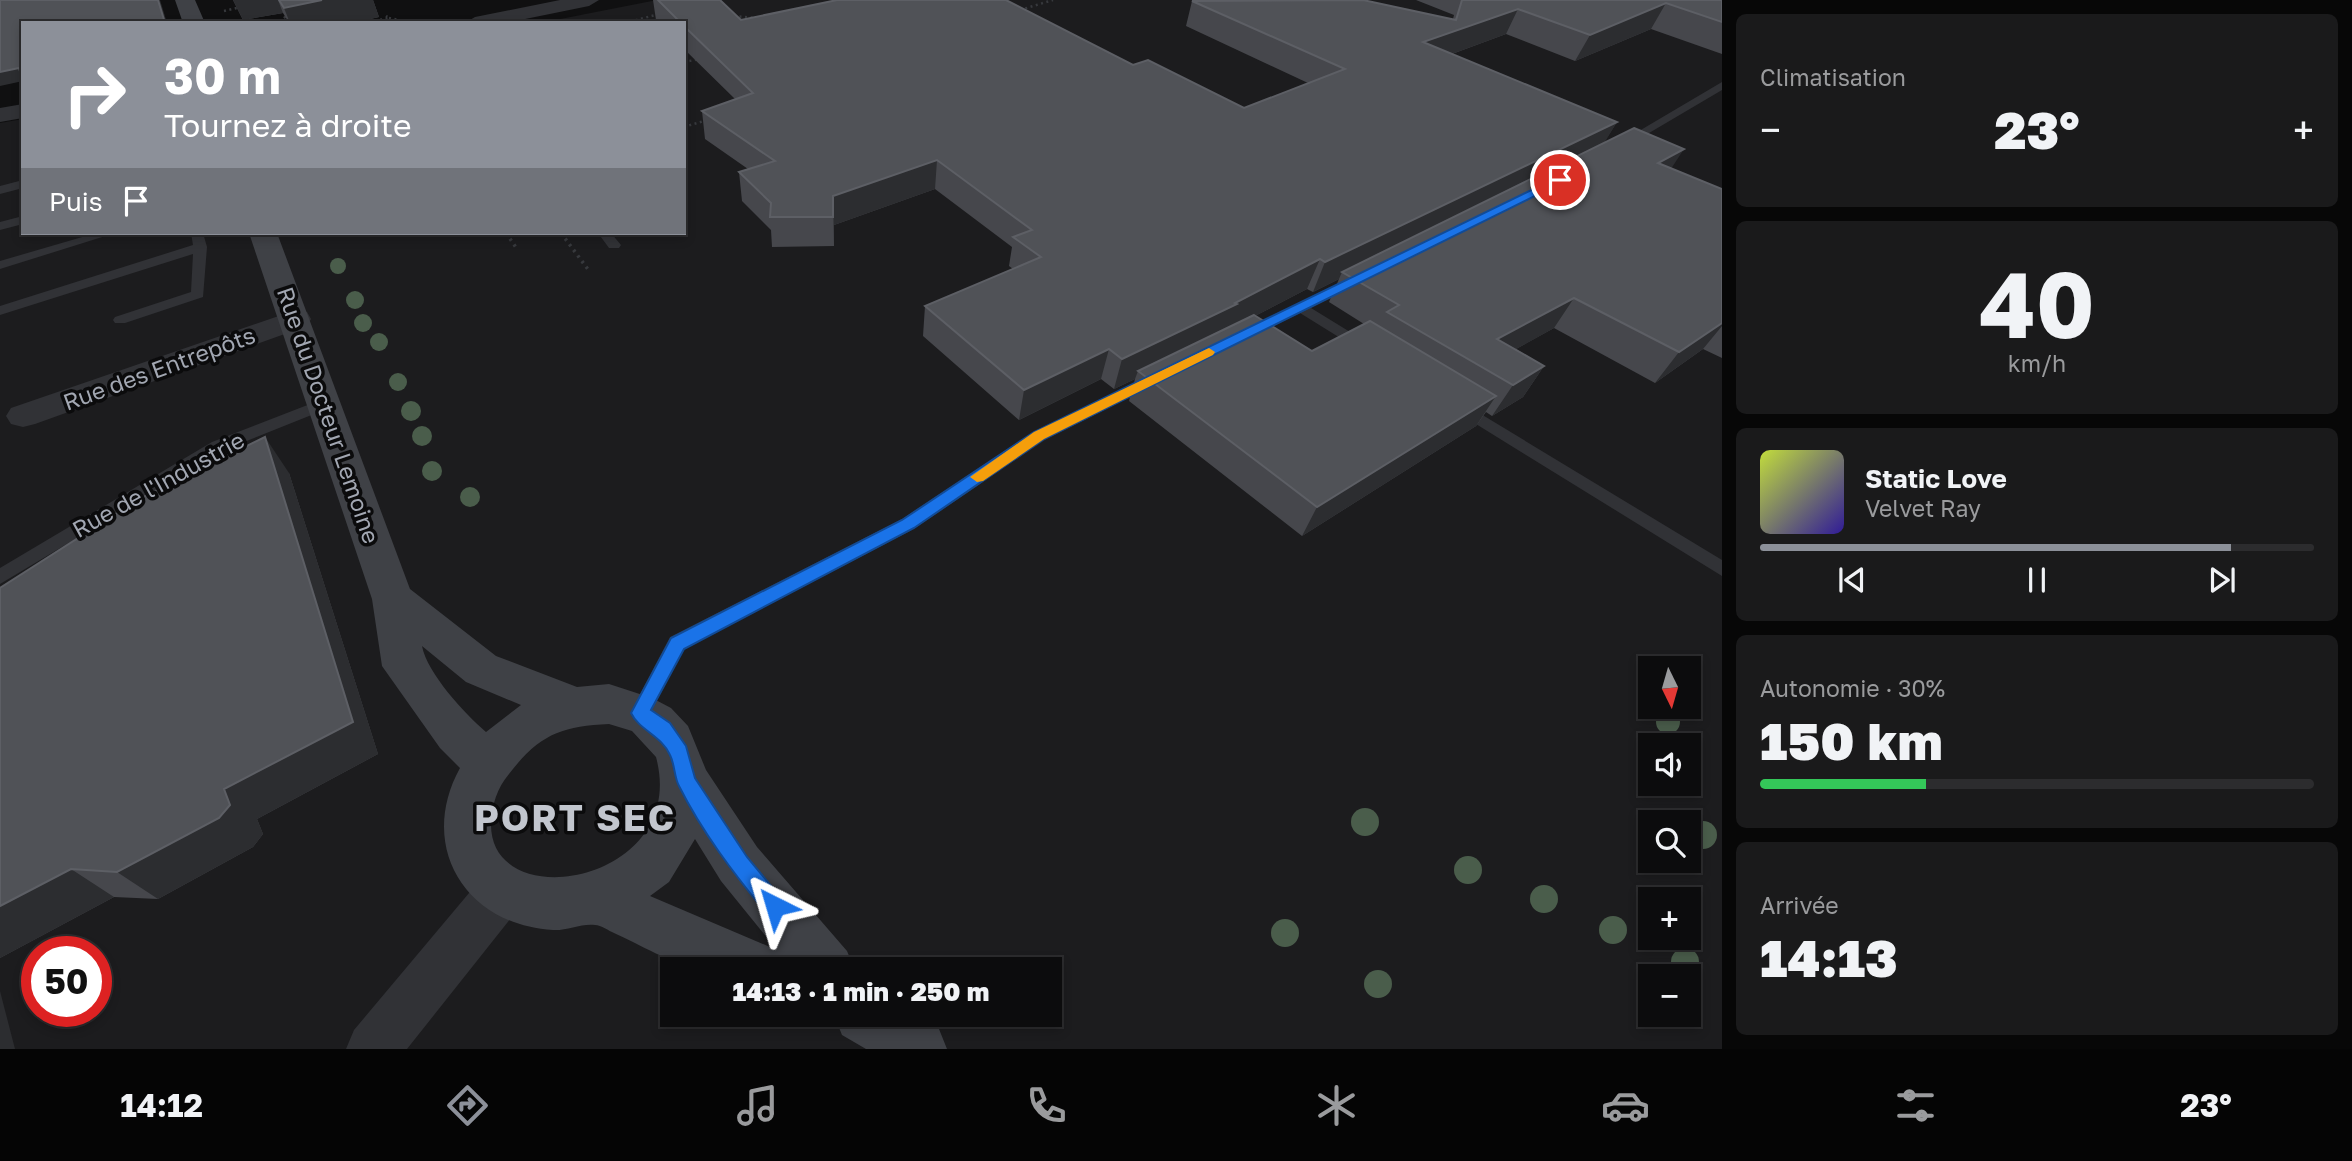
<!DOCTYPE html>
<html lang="fr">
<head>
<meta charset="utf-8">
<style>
	:root { --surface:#0c0c0d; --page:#1a1a1b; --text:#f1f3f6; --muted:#9a9b9d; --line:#2c2c2e; --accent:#8c9099 }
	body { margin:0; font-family:"Golos Text",sans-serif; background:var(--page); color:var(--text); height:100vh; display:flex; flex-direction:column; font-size:26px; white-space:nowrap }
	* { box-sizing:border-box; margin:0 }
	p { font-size:23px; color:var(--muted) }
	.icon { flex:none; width:38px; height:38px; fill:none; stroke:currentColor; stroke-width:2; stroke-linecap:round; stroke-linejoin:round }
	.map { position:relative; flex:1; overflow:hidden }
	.side { display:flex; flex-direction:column; gap:14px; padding:14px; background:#070707; width:630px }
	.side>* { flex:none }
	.guide { position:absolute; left:21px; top:21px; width:665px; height:214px; border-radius:0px; box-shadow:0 4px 10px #0003,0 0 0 2px var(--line); background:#8c9099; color:#fff; overflow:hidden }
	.needle { width:46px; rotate:175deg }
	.fabs { position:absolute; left:1638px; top:656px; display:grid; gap:14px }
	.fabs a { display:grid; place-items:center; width:63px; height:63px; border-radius:0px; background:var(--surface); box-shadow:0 4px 10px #0003,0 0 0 2px var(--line); font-size:35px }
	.speed { position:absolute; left:21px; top:936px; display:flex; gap:14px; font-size:35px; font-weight:700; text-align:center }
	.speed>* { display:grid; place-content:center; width:91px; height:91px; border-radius:50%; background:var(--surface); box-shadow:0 4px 10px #0003,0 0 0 2px var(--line); line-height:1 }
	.speed .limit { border:10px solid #d22; background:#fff; color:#111 }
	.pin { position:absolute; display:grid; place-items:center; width:60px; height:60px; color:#fff; margin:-30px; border:4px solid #fff; border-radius:50%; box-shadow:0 2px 7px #0007 }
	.me { position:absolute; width:77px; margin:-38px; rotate:320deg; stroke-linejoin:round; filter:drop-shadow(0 0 5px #0008) }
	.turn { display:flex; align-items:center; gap:24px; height:147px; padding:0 28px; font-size:32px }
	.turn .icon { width:91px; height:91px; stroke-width:2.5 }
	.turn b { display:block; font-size:49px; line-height:60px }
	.then { display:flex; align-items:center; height:66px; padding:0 28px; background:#0003; gap:14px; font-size:26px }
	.big { font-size:52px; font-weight:800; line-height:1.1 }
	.side .card { flex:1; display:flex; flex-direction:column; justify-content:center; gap:10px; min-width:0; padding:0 24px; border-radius:10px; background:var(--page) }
	.side .dial { align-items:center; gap:0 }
	.dial b { font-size:91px; line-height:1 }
	.song { display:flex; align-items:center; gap:21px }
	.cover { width:84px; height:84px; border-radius:10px; background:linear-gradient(135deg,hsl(70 70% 55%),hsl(250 70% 35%)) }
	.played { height:7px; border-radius:4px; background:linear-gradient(90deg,var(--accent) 85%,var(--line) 85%) }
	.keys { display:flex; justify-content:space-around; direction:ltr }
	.heat { display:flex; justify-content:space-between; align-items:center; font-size:38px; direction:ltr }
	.charge { height:10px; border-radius:5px; background:linear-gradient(90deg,#34c759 30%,var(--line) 0) }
	.trip { position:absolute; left:660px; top:957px; width:402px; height:70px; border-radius:0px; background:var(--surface); box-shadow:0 4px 10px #0003,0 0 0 2px var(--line); font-weight:800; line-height:70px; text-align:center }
	.dock { display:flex; height:112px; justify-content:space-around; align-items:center; background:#050505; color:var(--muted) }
	.dock .icon { width:49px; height:49px }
	.dock .active { color:var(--accent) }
	.dock b { font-size:32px; color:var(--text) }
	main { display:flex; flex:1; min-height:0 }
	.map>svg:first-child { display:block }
	.built { fill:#1c1c1e; fill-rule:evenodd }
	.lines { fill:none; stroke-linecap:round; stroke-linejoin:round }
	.path-far1 { stroke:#37393d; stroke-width:2.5; stroke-dasharray:2 3.5; stroke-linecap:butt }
	.path { stroke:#37393d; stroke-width:3.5; stroke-dasharray:2.5 4.5; stroke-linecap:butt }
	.lane { fill:#313236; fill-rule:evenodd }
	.street { fill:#313236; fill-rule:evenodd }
	.secondary { fill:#3f4146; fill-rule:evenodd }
	.tree { fill:#4a5d4b }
	.wall { fill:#46474c; fill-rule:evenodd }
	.shaded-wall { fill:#2c2d30 }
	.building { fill:#505257; stroke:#5d5f65; stroke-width:2 }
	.route { fill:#1a73e8; stroke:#114b97; stroke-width:2 }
	.slow { fill:#f59e0b }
	.labels { text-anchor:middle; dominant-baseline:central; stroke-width:7; stroke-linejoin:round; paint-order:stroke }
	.street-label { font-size:23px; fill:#a2a7b2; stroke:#0b0b0c }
	.near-district-label { font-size:37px; font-weight:bold; letter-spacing:2px; fill:#c2c6ce; stroke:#0b0b0c }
</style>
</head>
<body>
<main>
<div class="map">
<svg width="1722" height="1049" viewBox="0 0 1722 1049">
	<rect width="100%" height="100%" fill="#101011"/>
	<path class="built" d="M657,0H1722V1049H0V123L23,119V233H684V23H540ZM1650,668H1689V707H1650ZM1650,746H1689V784H1650ZM1650,822H1689V861H1650ZM1650,900H1689V938H1650ZM37,952H96V1012H37ZM672,970H1050V1015H672ZM1650,976H1689V1015H1650Z"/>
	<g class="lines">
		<path class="path-far1" d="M1020,10L1053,0
			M224,11L237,8
			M734,16L757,18
			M389,18L414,23
			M284,23L283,19L289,13
			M364,23L389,18L386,16
			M625,23L659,14
			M684,62L700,59
			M684,127L707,120"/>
		<path class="path" d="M506,233L517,249
			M561,233L590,272"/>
		<path class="lane" d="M1722,82V90L1627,146L1617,144Z
			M23,180V188L0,194V186Z
			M23,216V224L0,230V222Z
			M96,233H115L0,269V261Z
			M191,233H203L207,247L203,297L125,323H115L113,320L115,317L191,292L193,254L0,315V306L193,245Z
			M598,233H611L621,245L619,248H609Z
			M1354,277L1361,281L1359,284L1311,308L1368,343V349H1358L1300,313L1253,336L1248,338L1241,333Z
			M1153,374L1158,375L1161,379L1158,383L1045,440L914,529L684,649L647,719L640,722L633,719L630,713L670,637L902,519L1033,432Z
			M323,399L331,404L329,408L224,450L0,584V568L212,442Z
			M1461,402L1722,560V576L1455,411L1453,407L1455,403Z"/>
		<path class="street" d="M560,0H599L589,6L506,23H465L475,17Z
			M23,104V118L0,122V108Z
			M296,310L307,312L311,319L307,326L35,424L23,427L11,424L6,416L11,408Z
			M502,867L519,874L526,891L519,908L407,1049H346L354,1030L485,874Z"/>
		<path class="secondary" d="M175,0H195L205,23H183Z
			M249,233H277L410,589L496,656L577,687L609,684L652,698L671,708L688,726L706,770L757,847L847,951L855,970H793L782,956L788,970C763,970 720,974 697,969C672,964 639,944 614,933C609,931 601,925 595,925C582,923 566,931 553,930C465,925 417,846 460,768L440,748L382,666L372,599ZM422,646L466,682L521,705L486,732C465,714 427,673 422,646ZM609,724L632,731L656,757C690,883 489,918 491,823C492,805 497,788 509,774C539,735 561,726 609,724ZM695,839L721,881L777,950L650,896L669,882Z
			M834,1015H915L939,1029L947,1049H866L842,1035Z"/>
	</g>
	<g class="tree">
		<circle cx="338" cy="266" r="8"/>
		<circle cx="355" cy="300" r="9"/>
		<circle cx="363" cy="323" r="9"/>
		<circle cx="379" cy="342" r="9"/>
		<circle cx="398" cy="382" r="9"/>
		<circle cx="411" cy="411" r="10"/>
		<circle cx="422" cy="436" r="10"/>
		<circle cx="432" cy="471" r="10"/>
		<circle cx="470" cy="497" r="10"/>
		<circle cx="1668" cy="722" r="12"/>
		<circle cx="1365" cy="822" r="14"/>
		<circle cx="1703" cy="835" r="14"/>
		<circle cx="1468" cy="870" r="14"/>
		<circle cx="1544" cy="899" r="14"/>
		<circle cx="1613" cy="930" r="14"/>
		<circle cx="1285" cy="933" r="14"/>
		<circle cx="1685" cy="962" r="14"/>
		<circle cx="1378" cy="984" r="14"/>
	</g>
	<path class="wall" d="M233,0H373L379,17L353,23H289L283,13L243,20Z
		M653,0H720L741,20L1133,65L1244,108L1308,83L1186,26L1192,1L1453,19L1454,15L1416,0H1722V54L1651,29L1575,61L1506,34L1452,54L1617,122L1604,142L1671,168L1722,189V358L1703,349L1655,383L1554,328L1516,349L1544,366L1523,397L1492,416L1486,412L1476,426L1302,536L1129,401L1135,379L1114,389L1101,379L1019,420L923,336L925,306L1013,269L1009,266L1012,247L935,189L834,225V246L772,247L771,230L742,201L739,172L748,169L705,139L702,111L735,99L684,49V23H659L656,20ZM1339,279L1329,302L1364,324L1312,351L1255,316L1307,289L1313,292Z
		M289,473L378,754L257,819L263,834L253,847L158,899L114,897L0,958V588Z"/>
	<path class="shaded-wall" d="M158,0H160L167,23H165Z
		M233,0H278L283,13L243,20Z
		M322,0H373L379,17L353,23H290L284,8Z
		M1666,3L1651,29L1575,61L1590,35Z
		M1518,9L1506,34L1411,69L1423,42Z
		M19,68L23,81L0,86V72Z
		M1617,122L1600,150L1342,272L1339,279L1313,292L1325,262Z
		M1684,149L1665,178L1658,163Z
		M937,160L935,189L834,225V246L833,196Z
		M1320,259L1307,289L1228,330L1138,371L1135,379L1114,389L1122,359Z
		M1574,298L1554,328L1482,368L1497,339Z
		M1722,323V326L1703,349L1655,383L1679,352Z
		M1109,349L1101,379L1019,420L1024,390Z
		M1544,366L1523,397L1492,416L1513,385Z
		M1496,396L1476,426L1302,536L1317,507Z
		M265,437L289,473L378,754L257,819L263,834L253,847L158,899L117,872Z
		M71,869L114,897L0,958V906Z
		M0,991L15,1049H0Z"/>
	<path class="building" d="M0,0H158L165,23H23V82L19,68L0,72Z
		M279,0H322L284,8Z
		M658,0H720L741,20L837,0H1006L1133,65L1148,60L1244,108L1345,69L1192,1L1363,0L1456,20L1462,0H1722V22L1666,3L1590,35L1518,9L1423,42L1617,122L1325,262L1320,259L1235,303L1237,304L1122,359L1109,349L1024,390L925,306L1041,257L1013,237L1032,230L937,160L833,196V217H770L771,203L739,172L775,161L702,111L753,93L684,26V23H681Z
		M1634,128L1684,149L1658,163L1722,189V323L1679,352L1574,298L1497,339L1544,366L1513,385L1387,312L1399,305L1342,272Z
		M1254,315L1312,351L1370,321L1496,396L1317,507L1138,371Z
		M265,437L353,722L224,789L230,805L219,818L117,872L71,869L0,906V588L139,499Z"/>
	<path class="route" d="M1560,176L1565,180L1563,182L1044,439L914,528L684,649L651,710L670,723L686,746L695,778L747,857L782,899L785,906L782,914L775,917L767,914C734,874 702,832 679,786C674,777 675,765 670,755C662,736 639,730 631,713L671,638L902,520L1034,432Z"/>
	<path class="slow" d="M1209,348L1215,352L1213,355L1044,439L983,481L977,482L970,477L1034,432Z"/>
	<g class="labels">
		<g class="street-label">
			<text transform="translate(159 368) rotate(-20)">Rue des Entrepôts</text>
			<text transform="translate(329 415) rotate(71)">Rue du Docteur Lemoine</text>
			<text transform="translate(158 484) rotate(-29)">Rue de l'Industrie</text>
		</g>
		<g class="near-district-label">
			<text x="575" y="817">PORT SEC</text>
		</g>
	</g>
</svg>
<div class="fabs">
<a><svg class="needle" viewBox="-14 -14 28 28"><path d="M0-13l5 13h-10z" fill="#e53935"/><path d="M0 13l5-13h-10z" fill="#9a9b9d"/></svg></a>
<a><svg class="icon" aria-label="sound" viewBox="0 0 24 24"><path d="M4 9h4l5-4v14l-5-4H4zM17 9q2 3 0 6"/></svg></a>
<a><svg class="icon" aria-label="search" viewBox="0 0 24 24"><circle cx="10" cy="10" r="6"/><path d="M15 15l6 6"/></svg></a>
<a>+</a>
<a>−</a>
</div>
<div class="speed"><div class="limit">50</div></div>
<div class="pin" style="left:1560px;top:180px;background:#d93025"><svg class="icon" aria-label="arrive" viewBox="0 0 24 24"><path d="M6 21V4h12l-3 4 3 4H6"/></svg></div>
<svg class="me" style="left:775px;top:906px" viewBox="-20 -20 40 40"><path d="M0-17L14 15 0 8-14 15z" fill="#1a73e8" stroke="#fff" stroke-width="4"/></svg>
<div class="trip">14:13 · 1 min · 250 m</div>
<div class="guide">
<div class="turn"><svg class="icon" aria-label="right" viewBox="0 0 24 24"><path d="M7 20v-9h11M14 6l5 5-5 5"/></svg><div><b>30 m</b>Tournez à droite</div></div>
<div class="then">Puis<svg class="icon" aria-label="arrive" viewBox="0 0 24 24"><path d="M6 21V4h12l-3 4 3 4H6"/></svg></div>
</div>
</div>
<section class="side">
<div class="card"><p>Climatisation</p>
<div class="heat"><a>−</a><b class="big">23°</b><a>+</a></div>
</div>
<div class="card dial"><b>40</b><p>km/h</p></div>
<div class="card">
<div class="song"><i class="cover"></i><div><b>Static Love</b><p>Velvet Ray</p></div></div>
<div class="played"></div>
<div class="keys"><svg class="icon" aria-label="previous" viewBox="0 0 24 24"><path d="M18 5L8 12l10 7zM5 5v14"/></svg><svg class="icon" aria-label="pause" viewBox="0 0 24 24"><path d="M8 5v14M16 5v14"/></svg><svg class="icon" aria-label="next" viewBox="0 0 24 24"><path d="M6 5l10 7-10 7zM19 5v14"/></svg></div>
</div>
<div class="card"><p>Autonomie · 30%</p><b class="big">150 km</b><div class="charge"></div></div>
<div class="card"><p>Arrivée</p><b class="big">14:13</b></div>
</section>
</main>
<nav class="dock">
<b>14:12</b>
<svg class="icon active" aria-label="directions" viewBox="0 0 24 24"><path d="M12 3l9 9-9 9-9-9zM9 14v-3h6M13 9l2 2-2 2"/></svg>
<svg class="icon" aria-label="music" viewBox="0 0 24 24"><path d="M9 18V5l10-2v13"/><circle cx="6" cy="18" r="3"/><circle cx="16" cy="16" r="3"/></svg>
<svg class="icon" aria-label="phone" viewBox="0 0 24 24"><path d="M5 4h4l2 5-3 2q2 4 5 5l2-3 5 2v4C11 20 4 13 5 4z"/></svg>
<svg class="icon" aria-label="climate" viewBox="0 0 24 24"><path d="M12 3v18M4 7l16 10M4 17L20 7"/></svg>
<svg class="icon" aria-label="car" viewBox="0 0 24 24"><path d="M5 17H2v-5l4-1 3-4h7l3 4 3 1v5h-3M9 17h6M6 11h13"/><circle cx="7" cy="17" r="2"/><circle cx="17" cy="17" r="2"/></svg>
<svg class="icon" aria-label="filters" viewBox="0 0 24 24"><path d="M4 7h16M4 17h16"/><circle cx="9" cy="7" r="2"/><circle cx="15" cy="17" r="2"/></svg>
<b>23°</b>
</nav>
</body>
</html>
